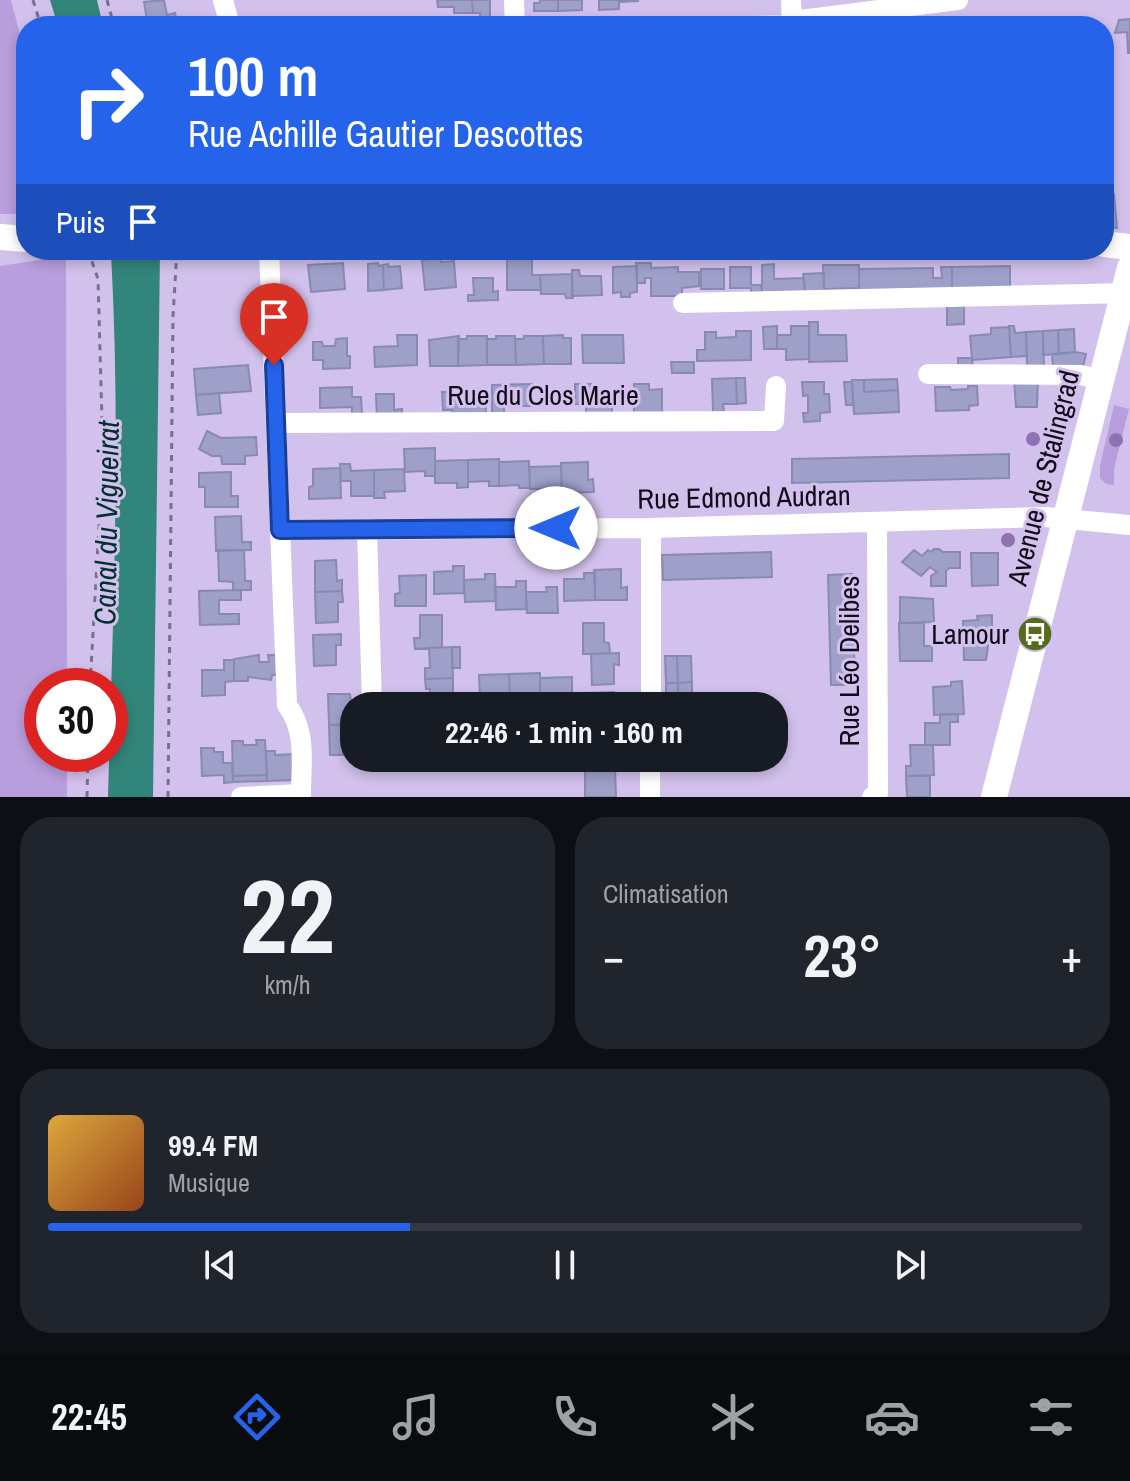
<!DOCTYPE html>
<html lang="fr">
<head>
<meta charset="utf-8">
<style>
	:root { --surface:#171b24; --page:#20242c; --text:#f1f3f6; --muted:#9ea1a6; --line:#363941; --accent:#2563eb }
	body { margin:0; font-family:"Archivo Narrow",sans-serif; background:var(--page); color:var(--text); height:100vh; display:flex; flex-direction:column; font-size:30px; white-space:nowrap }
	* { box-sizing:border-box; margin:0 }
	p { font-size:26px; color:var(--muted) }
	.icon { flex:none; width:44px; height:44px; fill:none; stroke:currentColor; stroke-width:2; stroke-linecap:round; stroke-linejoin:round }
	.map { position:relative; height:797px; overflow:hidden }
	.side { display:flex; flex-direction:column; gap:20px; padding:20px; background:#0d0f14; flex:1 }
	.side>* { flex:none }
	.guide { position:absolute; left:16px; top:16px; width:1098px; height:244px; border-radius:32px; box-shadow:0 4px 12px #0003; background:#2563eb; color:#fff; overflow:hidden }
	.speed { position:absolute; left:24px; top:668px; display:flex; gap:16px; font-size:40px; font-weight:700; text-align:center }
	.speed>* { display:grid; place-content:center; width:104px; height:104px; border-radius:50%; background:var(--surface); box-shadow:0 4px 12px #0003; line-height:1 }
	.speed .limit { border:12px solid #d22; background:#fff; color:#111 }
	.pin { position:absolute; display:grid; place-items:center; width:68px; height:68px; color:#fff; margin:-82px -34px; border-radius:50% 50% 50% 0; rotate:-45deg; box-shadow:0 0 8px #0007 }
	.pin .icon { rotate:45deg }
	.me { position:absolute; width:88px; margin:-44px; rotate:270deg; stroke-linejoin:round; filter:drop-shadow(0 0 6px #0008) }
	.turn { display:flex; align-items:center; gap:28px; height:168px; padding:0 40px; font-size:36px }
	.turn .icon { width:104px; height:104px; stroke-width:2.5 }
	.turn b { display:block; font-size:56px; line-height:68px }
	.then { display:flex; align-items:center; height:76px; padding:0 40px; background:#0003; gap:16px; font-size:30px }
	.big { font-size:60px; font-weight:700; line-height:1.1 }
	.side .widget { flex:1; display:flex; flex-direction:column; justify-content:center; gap:12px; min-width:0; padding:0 28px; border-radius:32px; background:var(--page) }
	.side .dial { align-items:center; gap:0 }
	.dial b { font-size:104px; line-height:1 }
	.song { display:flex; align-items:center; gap:24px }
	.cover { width:96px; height:96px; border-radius:12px; background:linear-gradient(135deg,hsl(40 70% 55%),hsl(20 70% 35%)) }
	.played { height:8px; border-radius:4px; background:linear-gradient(90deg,var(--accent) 35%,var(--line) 35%) }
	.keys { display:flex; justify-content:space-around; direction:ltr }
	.heat { display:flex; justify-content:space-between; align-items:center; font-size:44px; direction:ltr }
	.side .tiles { flex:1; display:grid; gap:20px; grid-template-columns:1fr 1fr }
	.widget:last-child { grid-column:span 2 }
	.trip { position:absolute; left:340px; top:692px; width:448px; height:80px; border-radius:32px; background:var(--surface); box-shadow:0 4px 12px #0003; font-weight:700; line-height:80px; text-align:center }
	.tab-bar { display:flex; height:128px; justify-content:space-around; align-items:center; background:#090b0e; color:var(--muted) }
	.tab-bar .icon { width:56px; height:56px }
	.tab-bar .active { color:var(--accent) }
	.tab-bar b { font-size:36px; color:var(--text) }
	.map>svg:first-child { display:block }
	.green { fill:#b89edd }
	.water { fill:#32857a }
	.building { fill:#9ea0ca; stroke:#888ab3; stroke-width:2 }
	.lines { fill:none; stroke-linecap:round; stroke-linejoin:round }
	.path { stroke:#7b6f8e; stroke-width:3; stroke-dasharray:6 6; stroke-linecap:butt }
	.minor { stroke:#fff; stroke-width:20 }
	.major { stroke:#fff; stroke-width:26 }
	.tree { fill:#8e72b1 }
	.route-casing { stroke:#184099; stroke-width:20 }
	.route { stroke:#2563eb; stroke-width:14 }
	.labels { text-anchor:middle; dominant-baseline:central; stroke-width:6; stroke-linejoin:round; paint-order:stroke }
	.street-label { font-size:28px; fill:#100a19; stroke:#d2c1ec }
	.poi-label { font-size:28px; fill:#100a19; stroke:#d2c1ec; text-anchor:end }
	.water-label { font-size:30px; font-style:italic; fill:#00322c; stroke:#d2c1ec }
</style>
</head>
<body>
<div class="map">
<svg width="1130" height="797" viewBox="0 0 1130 797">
	<rect width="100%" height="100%" fill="#d2c1ec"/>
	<path class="green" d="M0,0H11L26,57V214H0Z
		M66,256L67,686H42V754H67V797H0V266Z
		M1114,405L1129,409L1114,469V485L1106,484L1100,478V466Z"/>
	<path class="water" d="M50,0H97L103,26H58Z
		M160,251L153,797H108C113,616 121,434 111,253Z"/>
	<path class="building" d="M164,0L167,15L175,13L177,23L148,26L144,2Z
		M437,0H472L473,13H454V7H438Z
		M472,0H490V17H480V13H473Z
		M540,0H558V11H534V3H540Z
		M558,0H582V10L558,11Z
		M599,0H638V1L619,2V9L599,10Z
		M1130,19V53H1128L1127,32L1115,33L1119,20Z
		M1104,194H1114L1117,228L1104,227Z
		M507,250H532V275H540L541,290H507Z
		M441,258V262L454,261L456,287L425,290L422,260Z
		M343,263L345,289L311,292L308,265Z
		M378,263L379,266L383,265L384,290L368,291V264Z
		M636,263H651V268L678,267V272H699V286L682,288V296H651V278H645V283H637Z
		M388,264L389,267L400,266L402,288L384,290L383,265Z
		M774,264V279L804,278L805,293L762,294V265Z
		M823,265H859V288L824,289Z
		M637,266V292L630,293V297H621V292L613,293V267Z
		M1010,266V289L952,290V267Z
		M730,267H751V285H761L762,294H751V288H730Z
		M941,267H952V291L859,293V269L933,268V278H942Z
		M701,269H724V289H701Z
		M572,270H579L580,276H601L602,295L572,296Z
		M824,273V293H805L803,274Z
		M572,274L573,298H566L565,294H541L540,275Z
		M473,278H493V292L498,291V300L468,301V295H474Z
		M947,306H964V324L947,325Z
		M809,322H818V335H846L847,361L809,362Z
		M777,326V349H764L763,327Z
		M791,326H809V359L786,360V349H777V335H791Z
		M1009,326H1014L1015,333L1026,332L1027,356L1011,357Z
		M1009,327L1011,357L972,360L973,368L958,369V358H972L970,336L991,334V328Z
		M1074,329L1075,352L1059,354L1058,330Z
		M1058,330L1059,354L1043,355V331Z
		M736,331H751V360L697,361V350H705V332H716V338L736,337Z
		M1043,331L1044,367H1027L1026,332Z
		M397,335H417V365L375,367L374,347L398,346Z
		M563,335V338H571V364H544L543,336Z
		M582,335H623L624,363H583Z
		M459,336L458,366H430L429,340Z
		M467,336H487V365L458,366V339H467Z
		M496,336H515L516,365H487V339H496Z
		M524,336H543L544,364L516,365L515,339H524Z
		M347,338V356H350V368L323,369V360H313V342H322L323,346H335L336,339Z
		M1075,352L1086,354L1083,367H1053L1052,354Z
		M671,362H694V373H672Z
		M248,365L251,391L196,395L194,369Z
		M736,378H745L746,403L737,404Z
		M736,378L737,404H723L724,412H713L712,379Z
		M1038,378L1037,407H1016L1014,380Z
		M897,379L898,390L864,392V380Z
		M852,380H864V392L898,390L899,412L854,414Z
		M802,382H824V394H829L830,412L820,413V421L804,422L803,413H808V395L803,396Z
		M844,382H852L853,405H846Z
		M532,384V406H504V416L492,417V385Z
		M575,384H592L591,393H612V414H586V404H575Z
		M634,384H649V390L662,389V414H634Z
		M968,386H977L978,405L969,406V410L936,411L935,387H950L951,390L968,389Z
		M352,387V397H361L362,414L352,415V407L320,408V388Z
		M485,391L486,414L453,415L452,410H443L442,392H453V395H467V392Z
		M219,393L221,413L198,415L196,395Z
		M376,394H394V410L402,409V419L377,420Z
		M207,431L221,438L256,437L257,455L245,456V464H222L221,456H212L199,449Z
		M435,448V476H425V471L405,472L404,449Z
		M1009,454V478L792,483V459Z
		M499,459V486H489V481L468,482V460Z
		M468,460V487L457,488V483H435V461Z
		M529,461L530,488H519V485L499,486V462Z
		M588,462V480L593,479L594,492L562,493L561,463Z
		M340,464H350L351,471L374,470V496H351V481H341Z
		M561,466L562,493L551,494V489H530L529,467Z
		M340,468L341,498L309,499V487L313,486V469Z
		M404,469L405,491L384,492L385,498H374V470Z
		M231,472V496H238V507H205V487H199V473Z
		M241,516L242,542H251V550L216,551L215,517Z
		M934,549H939L943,552H960V568H949L946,571V586H931V576L937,572L930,567L921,576L902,562L914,550L922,556L928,550L931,552Z
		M218,550H244L245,581H251V590H233V582L219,581Z
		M771,552L772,577L663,580L662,555Z
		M971,553H998V585L972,586Z
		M336,560L337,581L342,580V591L315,592V561Z
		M453,566H464V593L434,594V572L453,571Z
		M621,569V588L627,587V600H595L594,570Z
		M584,573H595V600L564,601V579H584Z
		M485,574H495L496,601L465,602L464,580L485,579Z
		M852,574L855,685H831L828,575Z
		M426,575V606H395V594L400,593L399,576Z
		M516,581H526V609L496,610L495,587H516Z
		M546,587H557L558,613H527L526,592H547Z
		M241,590V600H219V614H239V624L200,625L199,591Z
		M342,591L343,602H338V622L316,623L315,592Z
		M900,597L933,599L934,622L900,623Z
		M420,615H442V647L415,649L414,638H420Z
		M992,615V639H989L986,660H964L963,621L978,620L977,616Z
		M583,623H604V642L609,643L610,653L583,654Z
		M899,623H924V646H932V661H900Z
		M341,634V645H336V665L314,666L313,635Z
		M452,647H460V668H452Z
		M452,647L453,678L425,679V668H430L429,648Z
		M619,653V665L614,664V684L592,685L591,654Z
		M259,655V662H269L268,655H281V675H272L271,680L248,677V681H234V659Z
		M665,656H677L678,683H666Z
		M677,656H691L692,682L678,683Z
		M224,660H234V681L225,682V695L202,696V670H224Z
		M540,673V695H521V701H510L509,674Z
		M509,674L510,701H500V697L480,698L479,675Z
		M572,677V699H553V705H541L540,678Z
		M453,678V706H430V689H426L425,679Z
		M962,681L964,714L934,715L933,687L951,686V682Z
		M692,682V706H678V683Z
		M666,683H678V706H666Z
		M614,692V706H584V693Z
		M328,694H350L354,724L329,725Z
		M940,714H958V722H950V745H925V723H940Z
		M354,724L352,755H330L329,725Z
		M256,740H265L267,775L233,776L232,741H243V745H257Z
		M910,745H933L934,775L906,776V766H911Z
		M201,748H214V752H223V763H232L233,782L224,783V775L202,776Z
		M266,751H275V755L295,754L296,780L267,781Z
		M615,767L616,797H585V768Z
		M267,775V781L233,782V776Z
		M906,776H930V797H907Z"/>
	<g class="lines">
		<path class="path" d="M33,0L41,26
			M107,0L114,26
			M88,250L98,279L103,457L90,686
			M87,797L88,754
			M168,797L173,316L177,250"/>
		<path class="minor" d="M223,0L230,26
			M514,0L515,26
			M791,0L792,26
			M792,21L958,0
			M750,26L792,25
			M683,303L1130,293
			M928,374L1081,375L1101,380
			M276,423L774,421L776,386
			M367,529L372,706
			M280,530L651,528L1046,517L1130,525
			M651,706V528
			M241,797L301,794C301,762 307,732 287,705L269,250
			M650,797V758
			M872,797L878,793L877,522"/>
		<path class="major" d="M0,237L26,239
			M1104,244L1130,247
			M994,797L1130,268"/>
	</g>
	<g class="tree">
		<circle cx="1033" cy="439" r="7"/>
		<circle cx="1116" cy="440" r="7"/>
		<circle cx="1041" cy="466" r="7"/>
		<circle cx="1008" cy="540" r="7"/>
	</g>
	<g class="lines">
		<defs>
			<path id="route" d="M274,365L280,530L556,528"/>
		</defs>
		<use href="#route" class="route-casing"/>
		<use href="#route" class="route"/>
	</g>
	<defs>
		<symbol id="bus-disc" viewBox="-11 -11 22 22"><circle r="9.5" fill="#576c1a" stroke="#d2c1ec"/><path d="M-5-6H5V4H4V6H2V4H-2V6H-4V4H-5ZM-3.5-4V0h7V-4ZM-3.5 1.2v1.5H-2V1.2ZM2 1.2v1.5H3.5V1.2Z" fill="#fff"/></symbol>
	</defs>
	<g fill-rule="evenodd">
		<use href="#bus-disc" x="1015" y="614" width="40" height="40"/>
	</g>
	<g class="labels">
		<g class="street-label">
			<text x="543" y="395">Rue du Clos Marie</text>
			<text transform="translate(1043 478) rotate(-76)">Avenue de Stalingrad</text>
			<text transform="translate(744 497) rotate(-1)">Rue Edmond Audran</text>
			<text transform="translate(849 661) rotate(-90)">Rue Léo Delibes</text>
		</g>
		<g class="poi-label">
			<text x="1009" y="634">Lamour</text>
		</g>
		<g class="water-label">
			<text transform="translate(106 523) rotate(-89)">Canal du Vigueirat</text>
		</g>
	</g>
</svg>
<div class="speed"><div class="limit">30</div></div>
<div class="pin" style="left:274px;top:365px;background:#d93025"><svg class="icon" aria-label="arrive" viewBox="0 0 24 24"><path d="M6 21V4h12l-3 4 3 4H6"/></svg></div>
<svg class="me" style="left:556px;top:528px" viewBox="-20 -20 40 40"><circle r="19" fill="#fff"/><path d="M0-13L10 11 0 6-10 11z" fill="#2563eb"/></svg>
<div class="trip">22:46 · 1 min · 160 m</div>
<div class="guide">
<div class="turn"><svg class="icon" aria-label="right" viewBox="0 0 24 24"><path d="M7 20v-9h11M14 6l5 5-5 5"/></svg><div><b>100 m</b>Rue Achille Gautier Descottes</div></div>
<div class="then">Puis<svg class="icon" aria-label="arrive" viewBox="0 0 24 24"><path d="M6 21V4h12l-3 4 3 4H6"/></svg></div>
</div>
</div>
<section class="side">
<div class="tiles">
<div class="widget dial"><b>22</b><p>km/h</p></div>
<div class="widget"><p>Climatisation</p>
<div class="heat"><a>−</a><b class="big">23°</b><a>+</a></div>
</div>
<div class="widget">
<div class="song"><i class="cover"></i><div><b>99.4 FM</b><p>Musique</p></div></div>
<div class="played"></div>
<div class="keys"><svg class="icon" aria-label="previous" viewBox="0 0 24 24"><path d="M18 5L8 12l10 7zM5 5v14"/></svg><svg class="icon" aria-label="pause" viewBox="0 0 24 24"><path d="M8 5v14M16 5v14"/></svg><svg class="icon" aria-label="next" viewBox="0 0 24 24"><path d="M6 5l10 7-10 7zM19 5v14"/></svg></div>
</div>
</div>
</section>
<nav class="tab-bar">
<b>22:45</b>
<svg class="icon active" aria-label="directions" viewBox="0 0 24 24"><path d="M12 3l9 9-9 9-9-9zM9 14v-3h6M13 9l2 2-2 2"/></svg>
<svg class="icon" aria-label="music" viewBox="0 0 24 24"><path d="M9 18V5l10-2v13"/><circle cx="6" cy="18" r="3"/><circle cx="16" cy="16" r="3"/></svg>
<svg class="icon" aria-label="phone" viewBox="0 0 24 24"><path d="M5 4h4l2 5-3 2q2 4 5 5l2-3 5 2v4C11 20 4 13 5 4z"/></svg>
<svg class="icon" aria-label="climate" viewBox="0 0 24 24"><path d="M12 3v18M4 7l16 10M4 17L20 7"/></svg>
<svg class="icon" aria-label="car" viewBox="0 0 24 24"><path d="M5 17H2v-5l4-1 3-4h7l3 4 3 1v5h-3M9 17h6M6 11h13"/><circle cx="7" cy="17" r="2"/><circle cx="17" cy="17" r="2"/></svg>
<svg class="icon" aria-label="filters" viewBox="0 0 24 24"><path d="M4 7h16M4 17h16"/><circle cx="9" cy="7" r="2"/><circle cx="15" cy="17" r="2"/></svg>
</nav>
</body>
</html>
